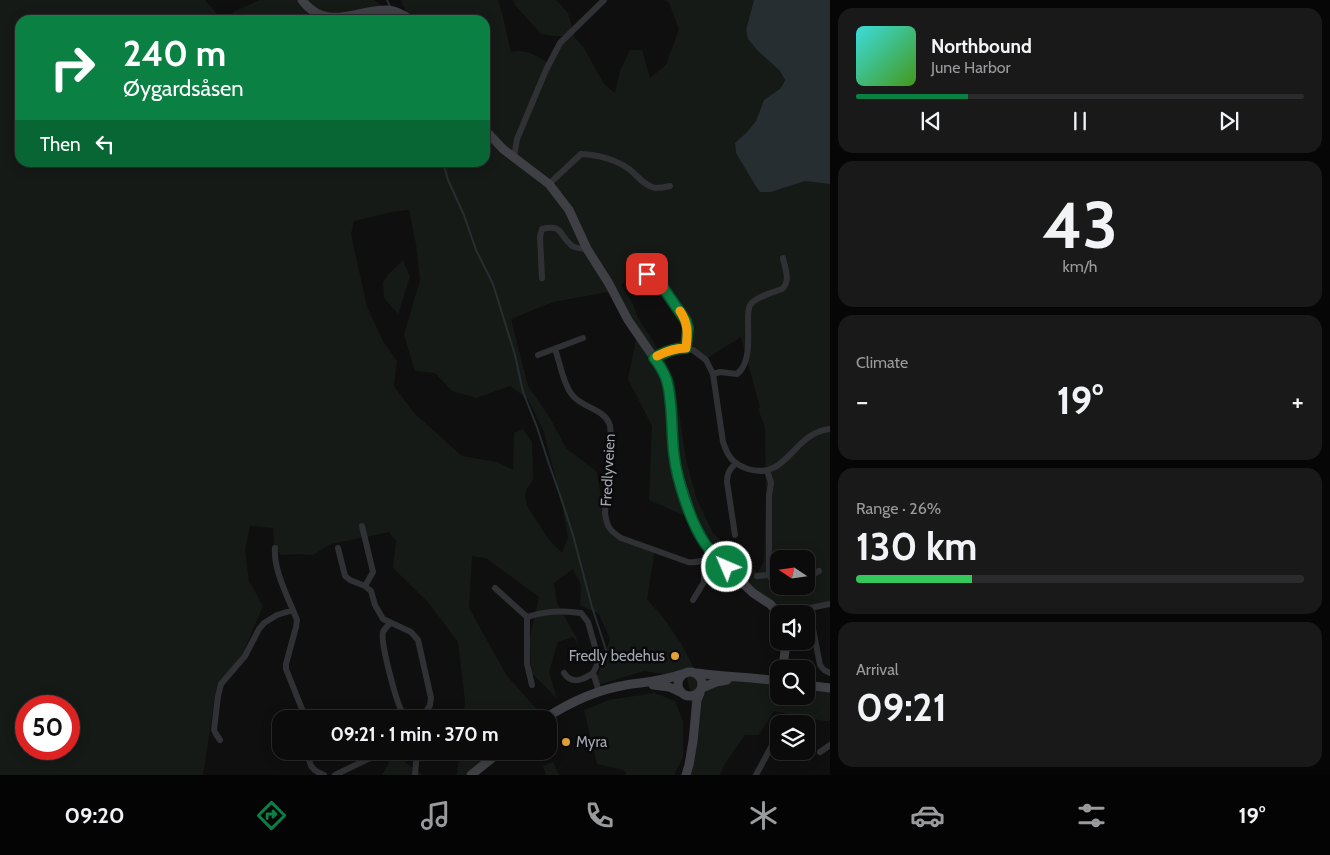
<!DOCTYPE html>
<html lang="en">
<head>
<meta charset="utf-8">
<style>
	:root { --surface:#0b0b0c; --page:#19191a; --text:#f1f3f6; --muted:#9a9b9d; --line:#2b2b2d; --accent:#0b8043 }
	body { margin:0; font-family:Cabin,sans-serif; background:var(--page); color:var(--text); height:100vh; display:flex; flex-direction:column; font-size:19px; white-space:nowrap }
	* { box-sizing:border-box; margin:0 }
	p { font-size:16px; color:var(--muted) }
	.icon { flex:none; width:28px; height:28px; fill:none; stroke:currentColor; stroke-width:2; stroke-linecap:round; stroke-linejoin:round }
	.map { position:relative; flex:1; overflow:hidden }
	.details { display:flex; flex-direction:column; gap:8px; padding:8px; background:#060607; width:500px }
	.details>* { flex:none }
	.banner { position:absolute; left:15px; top:15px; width:475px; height:152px; border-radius:15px; box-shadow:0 2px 12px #0003,0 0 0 1px var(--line); background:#0b8043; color:#fff; overflow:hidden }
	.needle { width:32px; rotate:283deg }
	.controls { position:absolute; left:770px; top:550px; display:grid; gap:10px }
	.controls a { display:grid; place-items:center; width:45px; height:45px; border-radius:10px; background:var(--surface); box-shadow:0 2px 12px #0003,0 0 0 1px var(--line); font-size:25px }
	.speed { position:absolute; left:15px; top:695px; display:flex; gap:10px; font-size:25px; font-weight:700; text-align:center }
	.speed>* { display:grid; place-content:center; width:65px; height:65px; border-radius:50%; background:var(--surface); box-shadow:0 2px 12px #0003,0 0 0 1px var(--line); line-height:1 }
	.speed .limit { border:8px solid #d22; background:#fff; color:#111 }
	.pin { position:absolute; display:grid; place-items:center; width:42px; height:42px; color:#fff; margin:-21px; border-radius:10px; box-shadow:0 2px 8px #0006 }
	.me { position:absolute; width:55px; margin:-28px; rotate:315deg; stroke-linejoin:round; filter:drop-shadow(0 0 4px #0008) }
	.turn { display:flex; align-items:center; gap:18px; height:105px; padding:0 25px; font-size:22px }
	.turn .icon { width:65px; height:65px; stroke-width:2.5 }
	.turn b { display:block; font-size:35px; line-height:42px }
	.then { display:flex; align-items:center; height:48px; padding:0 25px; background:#0003; gap:10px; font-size:19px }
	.big { font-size:38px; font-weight:700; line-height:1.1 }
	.details .card { flex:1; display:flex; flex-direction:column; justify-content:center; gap:8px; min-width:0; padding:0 18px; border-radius:15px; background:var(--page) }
	.details .dial { align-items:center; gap:0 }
	.dial b { font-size:65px; line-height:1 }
	.song { display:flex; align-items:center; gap:15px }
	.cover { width:60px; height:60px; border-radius:8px; background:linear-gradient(135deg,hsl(180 70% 55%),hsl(100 70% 35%)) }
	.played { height:5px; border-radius:2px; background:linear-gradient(90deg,var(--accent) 25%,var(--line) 25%) }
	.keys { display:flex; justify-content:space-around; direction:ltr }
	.heat { display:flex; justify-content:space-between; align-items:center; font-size:28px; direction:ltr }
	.charge { height:8px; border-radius:4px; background:linear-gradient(90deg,#34c759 26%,var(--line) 0) }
	.trip { position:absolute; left:272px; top:710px; width:285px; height:50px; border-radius:15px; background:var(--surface); box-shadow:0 2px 12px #0003,0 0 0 1px var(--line); font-weight:700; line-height:50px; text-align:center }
	.tabs { display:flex; height:80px; justify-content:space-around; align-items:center; background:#040405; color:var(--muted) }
	.tabs .icon { width:35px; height:35px }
	.tabs .active { color:var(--accent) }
	.tabs b { font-size:22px; color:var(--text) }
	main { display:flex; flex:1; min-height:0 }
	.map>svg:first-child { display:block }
	.green { fill:#161a16; fill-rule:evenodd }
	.water { fill:#272e32 }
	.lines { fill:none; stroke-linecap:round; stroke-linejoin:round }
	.stream { stroke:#272e32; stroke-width:2 }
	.street { stroke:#303135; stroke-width:6 }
	.secondary { stroke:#3e4045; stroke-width:9 }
	.route-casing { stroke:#07532c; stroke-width:12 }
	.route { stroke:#0b8043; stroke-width:9 }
	.slow { stroke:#f59e0b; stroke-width:9 }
	.poi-dot { fill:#e2a135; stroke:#0a0a0b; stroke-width:2 }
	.labels { text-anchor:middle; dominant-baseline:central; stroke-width:5; stroke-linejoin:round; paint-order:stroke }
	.street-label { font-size:15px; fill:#a1a6b0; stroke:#0a0a0b }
	.poi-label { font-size:15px; fill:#a1a6b0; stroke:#0a0a0b; text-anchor:end }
</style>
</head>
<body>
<main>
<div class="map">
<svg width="830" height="775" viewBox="0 0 830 775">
	<rect width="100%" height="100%" fill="#0f0f10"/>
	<path class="green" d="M0,0H205L219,16L220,20H20V162H485V20H409L401,0H498L503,17L511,52C527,49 535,55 549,63L566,36H556L541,34L515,5L513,0H556L568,13L575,38L584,48L604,84L615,93L620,71L630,50H642L650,78L666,65L679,29L669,3L664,0H754L746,30L748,39L757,50L780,71L785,80L781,88L764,100L756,121L747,132L735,143L736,153L755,185L760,192H771L805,181L830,184V603L776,610L722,557L697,521L649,500L652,426L628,379L637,335L614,291L553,302L511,319L528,386L550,418L566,448L597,472L603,510L615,533L655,549L647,599L665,620L682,645L699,678L741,679L779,682V696H806V684L830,686V721H824L774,711L759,735H745L724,765L720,775H681L690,745L691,695L687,678L644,671L598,685L595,674L598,675L610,639L599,614L580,605L581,585L573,569L554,583L557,603L576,637L579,646L573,637L558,642L549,672L557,699L531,672L530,637L539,597L486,558L472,556L469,608L507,676L541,714L548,712L539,719H463L465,701L458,642L428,602L393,568L396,541L389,532L331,544L313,555L299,554L281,555L274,546L273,528L250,526L245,550L249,581L263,606L243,653L216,690L203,775H0ZM409,210L416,244L420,280L404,335L415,371L435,373L452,391L476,398L510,386L528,399L544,432L562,504L568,538L562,553L549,540L527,506L525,495L526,490L533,480L532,442L523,429L514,433L513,470L497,462L462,456L414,413L394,386L397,361L383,341L367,307L351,234L354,221L392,212ZM630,276L638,281L654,288L670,307L678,312L688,343L706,359L741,337L760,408L758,409L765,427L766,493L764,561L758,573L713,533L697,500L686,460L674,378L665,360L638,318L633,304L621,285ZM779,559H806V586H779ZM26,706H69V749H26Z
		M260,0H374L385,8L391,20H337L322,16L311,19V20H230L233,12Z
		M403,260L410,277L398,314L384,298L383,282L388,275Z
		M654,693L675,701L683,721V757L674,775H626L624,770L597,764L584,710L609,700Z
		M460,751H496L465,775H457Z
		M394,754L423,775H382Z
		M553,762L559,775H546L543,766Z"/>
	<path class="water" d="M754,0H830V184L805,181L771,192H760L755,185L736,153L735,143L747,132L756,121L764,100L781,88L785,80L780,71L757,50L748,39L746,30Z"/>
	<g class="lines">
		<path class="stream" d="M387,0L390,6
			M443,162L448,180L464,215L476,250L493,284L515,355L523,392L537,427L549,464L561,498L573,535L592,607L607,653"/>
		<path class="street" d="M514,157L517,139L546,70L560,43L604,0
			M549,184L581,154C599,155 615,159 629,169C637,175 644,186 655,188C659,188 666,187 670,186
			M647,274L660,283L686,321L688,328L686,348
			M542,278L540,237L542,229C563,224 559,235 571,245C575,249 581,248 587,249
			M555,349C560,363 564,387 574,397C583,407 604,410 609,423C611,426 610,431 611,435L605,513C607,527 609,530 621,538L688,562C698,563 705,560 715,556
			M538,355L583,338
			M654,358L669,350L681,348L693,350L706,360L713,374L723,442C728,457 733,464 748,469C788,481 792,433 830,429
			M713,374L720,372L737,374C751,364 748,336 748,321C748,316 748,309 750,305C755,297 774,292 782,289C791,281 785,269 783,258
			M735,464C729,470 727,474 727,482L735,535
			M767,470L771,483L769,496V575C774,584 780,590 791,586
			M362,526L373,572L365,586
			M275,548C273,570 289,599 297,620L296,627L286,664V669L306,719
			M338,548L345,576L350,580L365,586L371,591L375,605L383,619L411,632L418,640L431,698L430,705L422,719
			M757,576L769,575
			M806,578L819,571
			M495,588L527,617
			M693,600L704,582V561
			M809,608L820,665L824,670L830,673
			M780,614L830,604
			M390,623C388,626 384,629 383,632C380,641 397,706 403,713C406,717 410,718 414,719
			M564,673C572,685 583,680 593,673
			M532,685L527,664V617C545,611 562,610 581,613L588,622L599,661L593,673L599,691
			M220,740L216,734L214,730L218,696L221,684L245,656L259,629L264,623L277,615L293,610
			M308,751C309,765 311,770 324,775
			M401,751L417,753
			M820,752L830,745
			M335,775L368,759L396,751
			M415,775L417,751
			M756,775L777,736"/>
		<path class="secondary" d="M302,0C326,32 355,10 386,10C395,9 404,15 411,20
			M485,130L503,149L549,184L569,210L587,249L608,282L628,320L661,368L668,388L676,467L696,529L706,545L715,556L753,593L770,604L779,614
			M783,669L786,641
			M678 684a12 12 0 1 1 24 0a12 12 0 1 1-24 0Z
			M697,673C724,677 751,677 779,681
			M653,685L669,687L682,693
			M806,685L830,688
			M702,688L716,682L727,680
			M544,719C570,702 595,690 626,685C645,682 664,681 682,674
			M471,775L501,751
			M686,775L689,765L693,741L697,700L700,693"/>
	</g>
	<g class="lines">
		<defs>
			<path id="route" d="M647,274L660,283L686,321L688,328L686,348C674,348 665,352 654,358C659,364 663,371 666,378C673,399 671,432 674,455C677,481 691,524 706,545C712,553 719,560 727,567"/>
		</defs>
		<use href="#route" class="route-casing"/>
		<use href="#route" class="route"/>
		<path class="slow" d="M657,356C667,351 675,348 686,348C688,333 688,323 680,311"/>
	</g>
	<g class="poi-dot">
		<circle cx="675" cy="656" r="5"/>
		<circle cx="566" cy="742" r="5"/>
	</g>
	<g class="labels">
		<g class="street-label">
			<text transform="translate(608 470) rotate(-87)">Fredlyveien</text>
		</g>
		<g class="poi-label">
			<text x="665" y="656">Fredly bedehus</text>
			<text x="576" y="742" text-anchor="start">Myra</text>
		</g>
	</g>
</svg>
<div class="controls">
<a><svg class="needle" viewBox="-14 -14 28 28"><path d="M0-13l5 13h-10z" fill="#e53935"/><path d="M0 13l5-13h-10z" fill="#9a9b9d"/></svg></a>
<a><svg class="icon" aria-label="sound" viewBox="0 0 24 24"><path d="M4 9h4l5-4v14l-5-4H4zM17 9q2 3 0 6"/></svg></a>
<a><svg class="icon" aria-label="search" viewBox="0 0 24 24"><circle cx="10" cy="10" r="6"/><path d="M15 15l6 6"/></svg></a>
<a><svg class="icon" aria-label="layers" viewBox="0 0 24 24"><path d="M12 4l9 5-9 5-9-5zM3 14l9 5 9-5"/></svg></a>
</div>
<div class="speed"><div class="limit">50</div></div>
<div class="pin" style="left:647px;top:274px;background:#d93025"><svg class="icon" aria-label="arrive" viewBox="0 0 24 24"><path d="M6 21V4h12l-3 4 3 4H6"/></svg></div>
<svg class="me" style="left:727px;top:567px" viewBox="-20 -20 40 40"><circle r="17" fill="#0b8043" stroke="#fff" stroke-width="3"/><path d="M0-11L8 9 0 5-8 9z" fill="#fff"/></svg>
<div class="trip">09:21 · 1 min · 370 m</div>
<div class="banner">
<div class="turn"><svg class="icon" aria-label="right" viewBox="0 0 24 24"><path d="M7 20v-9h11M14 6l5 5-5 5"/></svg><div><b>240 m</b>Øygardsåsen</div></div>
<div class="then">Then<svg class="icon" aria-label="left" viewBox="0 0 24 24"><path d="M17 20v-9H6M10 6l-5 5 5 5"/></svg></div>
</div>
</div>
<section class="details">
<div class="card">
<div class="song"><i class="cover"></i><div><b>Northbound</b><p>June Harbor</p></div></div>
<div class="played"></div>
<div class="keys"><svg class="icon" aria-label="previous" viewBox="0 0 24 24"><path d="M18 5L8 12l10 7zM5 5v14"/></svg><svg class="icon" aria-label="pause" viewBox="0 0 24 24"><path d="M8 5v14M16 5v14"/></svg><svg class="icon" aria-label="next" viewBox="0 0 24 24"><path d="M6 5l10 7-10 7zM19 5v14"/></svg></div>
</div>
<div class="card dial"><b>43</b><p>km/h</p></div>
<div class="card"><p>Climate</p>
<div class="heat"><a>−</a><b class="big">19°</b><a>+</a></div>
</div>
<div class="card"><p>Range · 26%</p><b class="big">130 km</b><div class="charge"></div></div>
<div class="card"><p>Arrival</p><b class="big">09:21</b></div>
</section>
</main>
<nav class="tabs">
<b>09:20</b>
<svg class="icon active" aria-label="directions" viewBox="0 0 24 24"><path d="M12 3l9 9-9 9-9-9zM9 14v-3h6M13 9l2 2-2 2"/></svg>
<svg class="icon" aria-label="music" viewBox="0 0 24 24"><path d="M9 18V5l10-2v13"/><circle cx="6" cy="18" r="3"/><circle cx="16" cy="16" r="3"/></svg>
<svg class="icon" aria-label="phone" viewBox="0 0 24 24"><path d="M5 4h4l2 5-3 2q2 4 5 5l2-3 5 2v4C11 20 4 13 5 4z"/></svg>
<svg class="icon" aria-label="climate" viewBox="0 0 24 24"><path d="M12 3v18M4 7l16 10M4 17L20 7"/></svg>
<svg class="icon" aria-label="car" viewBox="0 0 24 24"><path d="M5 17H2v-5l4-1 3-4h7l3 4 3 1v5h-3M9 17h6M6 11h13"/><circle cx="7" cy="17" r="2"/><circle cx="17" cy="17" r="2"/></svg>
<svg class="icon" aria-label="filters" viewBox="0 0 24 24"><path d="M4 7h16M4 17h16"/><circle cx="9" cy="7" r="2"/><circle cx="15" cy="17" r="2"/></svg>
<b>19°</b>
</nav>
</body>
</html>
